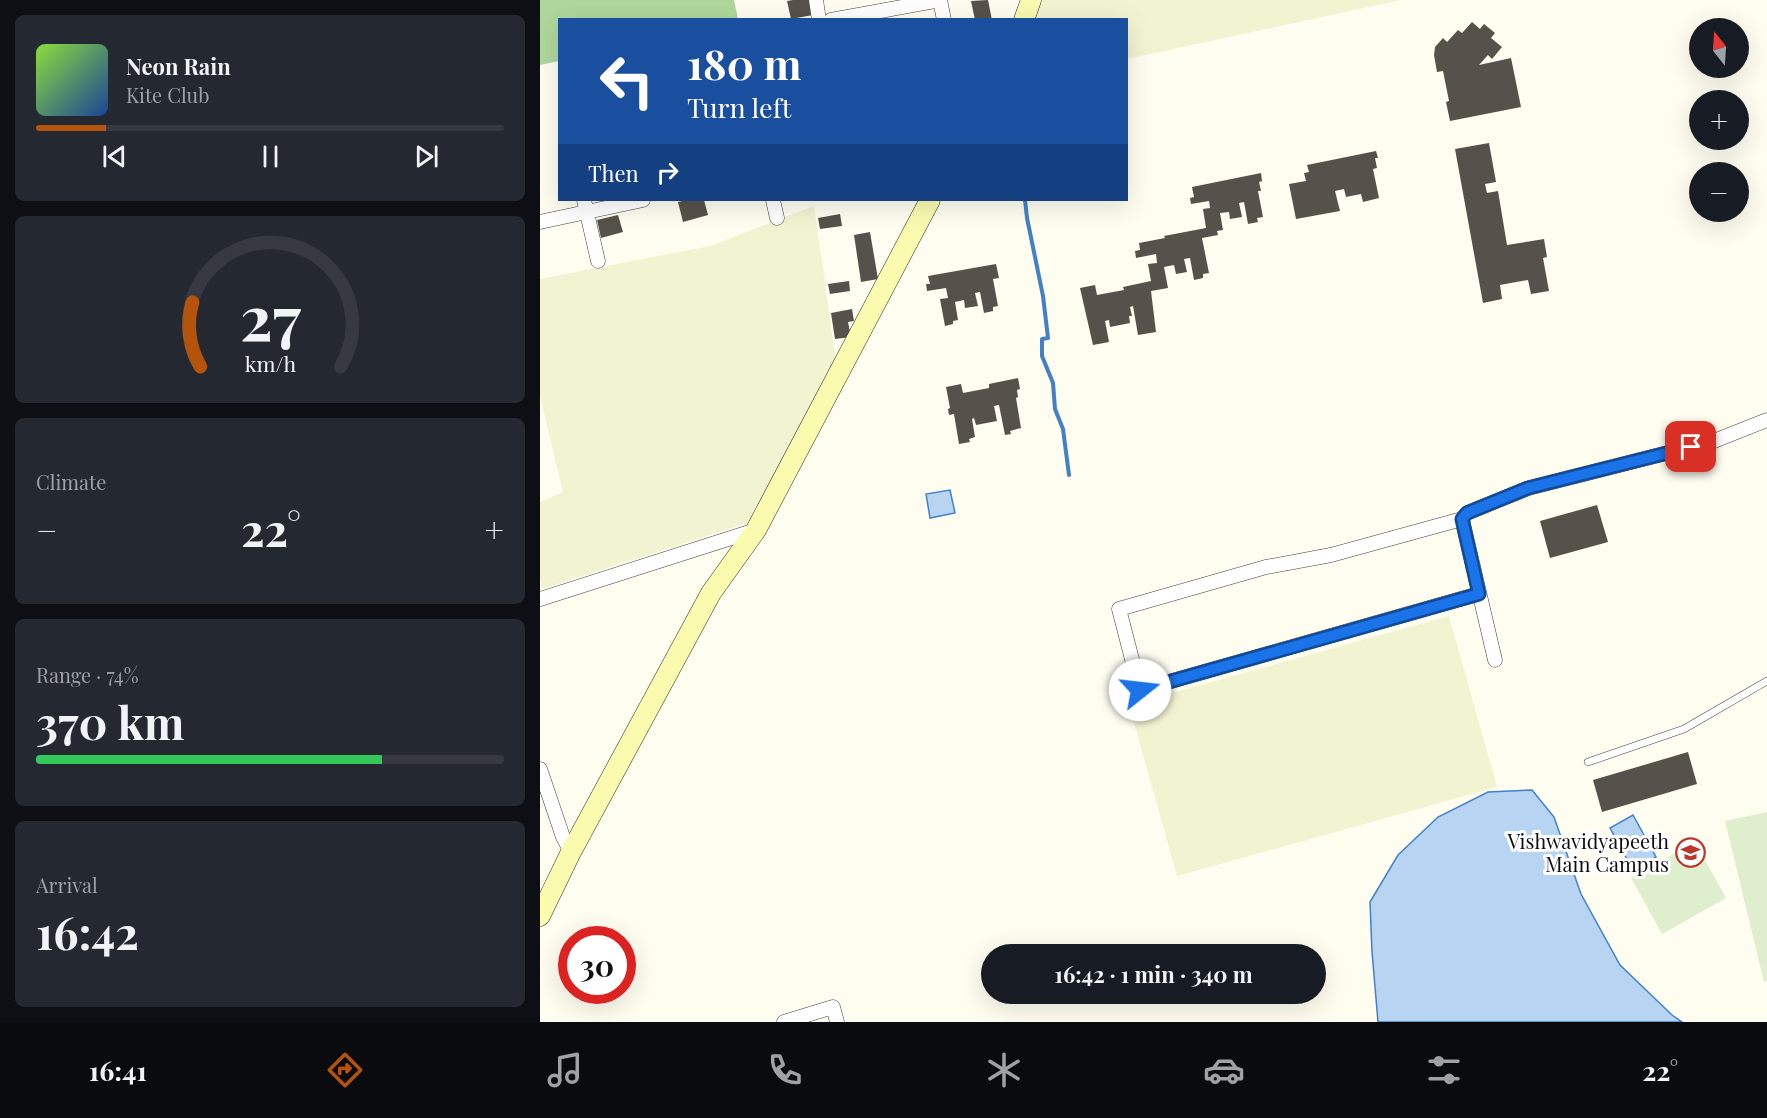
<!DOCTYPE html>
<html lang="en">
<head>
<meta charset="utf-8">
<style>
	:root { --surface:#171b24; --page:#242831; --text:#f1f3f6; --muted:#9ea1a6; --line:#363941; --accent:#b45309 }
	body { margin:0; font-family:"Playfair Display",serif; background:var(--page); color:var(--text); height:100vh; display:flex; flex-direction:column; font-size:22px; white-space:nowrap }
	* { box-sizing:border-box; margin:0 }
	p { font-size:20px; color:var(--muted) }
	.icon { flex:none; width:33px; height:33px; fill:none; stroke:currentColor; stroke-width:2; stroke-linecap:round; stroke-linejoin:round }
	.map { position:relative; flex:1; overflow:hidden }
	.sheet { display:flex; flex-direction:column; gap:15px; padding:15px; background:#0d0f14; width:540px }
	.sheet>* { flex:none }
	.banner { position:absolute; left:18px; top:18px; width:570px; height:183px; border-radius:0px; box-shadow:0 6px 24px #0002; background:#1a4fa0; color:#fff; overflow:hidden }
	.needle { width:39px; rotate:343deg }
	.buttons { position:absolute; left:1149px; top:18px; display:grid; gap:12px }
	.buttons a { display:grid; place-items:center; width:60px; height:60px; border-radius:50%; background:var(--surface); box-shadow:0 6px 24px #0002; font-size:30px }
	.speed { position:absolute; left:18px; top:926px; display:flex; gap:12px; font-size:30px; font-weight:700; text-align:center }
	.speed>* { display:grid; place-content:center; width:78px; height:78px; border-radius:50%; background:var(--surface); box-shadow:0 6px 24px #0002; line-height:1 }
	.speed .limit { border:9px solid #d22; background:#fff; color:#111 }
	.pin { position:absolute; display:grid; place-items:center; width:51px; height:51px; color:#fff; margin:-26px; border-radius:12px; box-shadow:0 3px 9px #0006 }
	.me { position:absolute; width:66px; margin:-33px; rotate:74deg; stroke-linejoin:round; filter:drop-shadow(0 0 4px #0008) }
	.turn { display:flex; align-items:center; gap:21px; height:126px; padding:0 30px; font-size:27px }
	.turn .icon { width:78px; height:78px; stroke-width:2.5 }
	.turn b { display:block; font-size:42px; line-height:51px }
	.then { display:flex; align-items:center; height:57px; padding:0 30px; background:#0003; gap:12px; font-size:22px }
	.big { font-size:45px; font-weight:700; line-height:1.1 }
	.sheet .tile { flex:1; display:flex; flex-direction:column; justify-content:center; gap:9px; min-width:0; padding:0 21px; border-radius:9px; background:var(--page) }
	.sheet .dial { align-items:center; gap:0 }
	.dial svg { height:156px; overflow:visible; fill:none; stroke:var(--line); stroke-width:7; stroke-linecap:round; text-anchor:middle }
	.dial text { fill:var(--text); stroke:none }
	.song { display:flex; align-items:center; gap:18px }
	.cover { width:72px; height:72px; border-radius:9px; background:linear-gradient(135deg,hsl(90 70% 55%),hsl(220 70% 35%)) }
	.played { height:6px; border-radius:3px; background:linear-gradient(90deg,var(--accent) 15%,var(--line) 15%) }
	.keys { display:flex; justify-content:space-around; direction:ltr }
	.heat { display:flex; justify-content:space-between; align-items:center; font-size:33px; direction:ltr }
	.charge { height:9px; border-radius:4px; background:linear-gradient(90deg,#34c759 74%,var(--line) 0) }
	.trip { position:absolute; left:441px; top:944px; width:345px; height:60px; border-radius:30px; background:var(--surface); box-shadow:0 6px 24px #0002; font-weight:700; line-height:60px; text-align:center }
	.tabs { display:flex; height:96px; justify-content:space-around; align-items:center; background:#090b0e; color:var(--muted) }
	.tabs .icon { width:42px; height:42px }
	.tabs .selected { color:var(--accent) }
	.tabs b { font-size:27px; color:var(--text) }
	main { display:flex; flex:1; min-height:0 }
	.map>svg:first-child { display:block }
	.farmland { fill:#f2f3d1 }
	.forest { fill:#afd79b }
	.pitch { fill:#dfefcd }
	.water { fill:#b7d5f3; stroke:#4281c7; stroke-width:1.5 }
	.lines { fill:none; stroke-linecap:round; stroke-linejoin:round }
	.stream { stroke:#4281c7; stroke-width:4 }
	.building { fill:#57514b }
	.lane-casing { stroke:#414141; stroke-width:8 }
	.street-casing { stroke:#414141; stroke-width:15 }
	.secondary-casing { stroke:#303030; stroke-width:21 }
	.lane { stroke:#fff; stroke-width:7 }
	.street { stroke:#fff; stroke-width:14 }
	.secondary { stroke:#fafbaf; stroke-width:20 }
	.route-casing { stroke:#114b97; stroke-width:15 }
	.route { stroke:#1a73e8; stroke-width:10 }
	.labels { text-anchor:middle; dominant-baseline:central; stroke-width:6; stroke-linejoin:round; paint-order:stroke }
	.poi-label { font-size:20px; fill:#0e0e0e; stroke:#fff; text-anchor:end }
</style>
</head>
<body>
<main>
<section class="sheet">
<div class="tile">
<div class="song"><i class="cover"></i><div><b>Neon Rain</b><p>Kite Club</p></div></div>
<div class="played"></div>
<div class="keys"><svg class="icon" aria-label="previous" viewBox="0 0 24 24"><path d="M18 5L8 12l10 7zM5 5v14"/></svg><svg class="icon" aria-label="pause" viewBox="0 0 24 24"><path d="M8 5v14M16 5v14"/></svg><svg class="icon" aria-label="next" viewBox="0 0 24 24"><path d="M6 5l10 7-10 7zM19 5v14"/></svg></div>
</div>
<div class="tile dial"><svg viewBox="0 0 100 80">
<path d="M14 69A42 42 0 1 1 86 69"/>
<path d="M14 69A42 42 0 0 1 10 36" stroke="#b45309"/>
<text x="50" y="56" font-size="32" font-weight="700">27</text>
<text x="50" y="72" font-size="11">km/h</text>
</svg></div>
<div class="tile"><p>Climate</p>
<div class="heat"><a>−</a><b class="big">22°</b><a>+</a></div>
</div>
<div class="tile"><p>Range · 74%</p><b class="big">370 km</b><div class="charge"></div></div>
<div class="tile"><p>Arrival</p><b class="big">16:42</b></div>
</section>
<div class="map">
<svg width="1227" height="1022" viewBox="0 0 1227 1022">
	<rect width="100%" height="100%" fill="#fefdf0"/>
	<path class="farmland" d="M500,0H861L587,59L586,20H492Z
		M274,206L296,362L207,523L2,589L0,577V502L23,492L0,396V279L170,246Z
		M909,616L957,787L637,876L589,705Z"/>
	<path class="forest" d="M0,0H194L198,19L20,20L19,61L0,65Z"/>
	<path class="pitch" d="M1227,812V981L1224,982L1185,821Z
		M1155,842L1186,898L1122,934L1091,878Z"/>
	<path class="water" d="M410,490L415,513L390,518L386,494Z
		M992,790L1014,817L1041,894L1080,965L1132,1015L1142,1022H838L832,952L830,902L858,855L898,817L948,792Z
		M1093,815L1116,857L1093,870L1070,828Z"/>
	<g class="lines">
		<path class="stream" d="M485,200L487,218L503,296L508,338L502,339V356L513,383L515,409L523,429L529,475"/>
	</g>
	<path class="building" d="M253,0H271L273,15L251,19L247,1Z
		M448,0L452,20H435L431,1Z
		M932,22L940,29L944,24L955,33L951,38L962,47L952,59L948,55L939,65L971,58L981,107L910,121L906,102L909,101L903,71L897,72L894,55L895,47L903,38L907,42L918,30L922,33Z
		M949,143L956,182L945,184L947,193L958,191L967,245L1004,239L1007,257L1003,258L1009,291L991,294L988,280L960,285L962,299L943,303L915,149Z
		M836,151L838,158H835L837,168L833,169L839,198L823,202L821,194L806,197L804,189L795,191L800,211L756,219L749,184L766,181L764,173L769,172L767,165Z
		M721,173L722,181L719,182L721,191H718L723,217L717,218L718,222L708,224L704,202L699,203L702,217L690,219L689,212L680,213L683,230L677,231L678,235L662,238L669,273L663,274V278L654,280L650,258L644,259L647,272L636,274L634,265L624,267L628,288L611,291L616,332L598,335L593,306L590,307L592,316H589L590,323L570,327L569,320L565,321L569,342L553,345L540,288L555,285L557,295L584,290L583,287L611,281L608,264L617,263L616,254L596,258L595,251L600,250L599,243L625,238L624,236L666,228L663,209L670,208L669,201L651,204L650,198L654,197L652,187Z
		M146,200H164L168,215L143,222L138,202Z
		M300,214L302,226L280,229L278,218Z
		M78,215L83,232L61,238L57,220Z
		M330,232L338,279L321,282L314,235Z
		M456,264L459,278L453,279L458,306L453,307V311L444,313L440,292L435,293L438,306L425,308L424,300L415,302L418,320L413,321V324L405,326L400,299L408,298L406,288L387,291L386,284H390L388,276Z
		M309,281L310,291L290,294L288,284Z
		M312,309L314,321L308,322L311,337L295,339L291,313Z
		M478,378L480,389L477,390L478,397L476,398L481,428L470,431L471,434L465,435L459,405L454,406L457,421L436,425L434,418L432,419L435,437L429,439L430,442L419,444L414,414L409,415L408,409L410,408L406,387L421,384L423,393L449,388V384Z
		M1057,505L1068,542L1010,558L1000,521Z
		M1148,752L1157,784L1062,812L1053,780Z"/>
	<g class="lines">
		<defs>
			<path id="lane" d="M1048,762L1144,729L1227,681"/>
			<path id="street" d="M276,0L279,20
				M400,0L404,20
				M291,20L400,0
				M44,200L58,261
				M233,200L237,218
				M0,222L103,200
				M922,519L955,660
				M938,594L600,690L579,609L726,567L791,555L922,519L927,513L989,488L1174,441L1227,420
				M0,599L216,530
				M0,769L23,837L31,852
				M244,1022L293,1007L297,1022"/>
			<path id="secondary" d="M484,20L491,0
				M0,916L31,852L171,593L216,530L390,200"/>
		</defs>
		<use href="#lane" class="lane-casing"/>
		<use href="#street" class="street-casing"/>
		<use href="#secondary" class="secondary-casing"/>
		<use href="#lane" class="lane"/>
		<use href="#street" class="street"/>
		<use href="#secondary" class="secondary"/>
	</g>
	<g class="lines">
		<defs>
			<path id="route" d="M600,690L939,594L922,519L927,513L988,488L1151,447"/>
		</defs>
		<use href="#route" class="route-casing"/>
		<use href="#route" class="route"/>
	</g>
	<defs>
		<symbol id="school-ring" viewBox="-11 -11 22 22"><circle r="9.5" fill="#fff" stroke="#b8382d" stroke-width="1.5"/><path d="M0-5L7-2L0 1L-7-2ZM-4 1L0 2.5L4 1V4Q0 6-4 4Z" fill="#b8382d"/></symbol>
	</defs>
	<g fill-rule="evenodd">
		<use href="#school-ring" x="1134" y="836" width="33" height="33"/>
	</g>
	<g class="labels">
		<g class="poi-label">
			<text x="1129" y="840">Vishwavidyapeeth<tspan x="1129" dy="23">Main Campus</tspan></text>
		</g>
	</g>
</svg>
<div class="buttons">
<a><svg class="needle" viewBox="-14 -14 28 28"><path d="M0-13l5 13h-10z" fill="#e53935"/><path d="M0 13l5-13h-10z" fill="#9ea1a6"/></svg></a>
<a>+</a>
<a>−</a>
</div>
<div class="speed"><div class="limit">30</div></div>
<div class="pin" style="left:1151px;top:447px;background:#d93025"><svg class="icon" aria-label="arrive" viewBox="0 0 24 24"><path d="M6 21V4h12l-3 4 3 4H6"/></svg></div>
<svg class="me" style="left:600px;top:690px" viewBox="-20 -20 40 40"><circle r="19" fill="#fff"/><path d="M0-13L10 11 0 6-10 11z" fill="#1a73e8"/></svg>
<div class="trip">16:42 · 1 min · 340 m</div>
<div class="banner">
<div class="turn"><svg class="icon" aria-label="left" viewBox="0 0 24 24"><path d="M17 20v-9H6M10 6l-5 5 5 5"/></svg><div><b>180 m</b>Turn left</div></div>
<div class="then">Then<svg class="icon" aria-label="right" viewBox="0 0 24 24"><path d="M7 20v-9h11M14 6l5 5-5 5"/></svg></div>
</div>
</div>
</main>
<nav class="tabs">
<b>16:41</b>
<svg class="icon selected" aria-label="directions" viewBox="0 0 24 24"><path d="M12 3l9 9-9 9-9-9zM9 14v-3h6M13 9l2 2-2 2"/></svg>
<svg class="icon" aria-label="music" viewBox="0 0 24 24"><path d="M9 18V5l10-2v13"/><circle cx="6" cy="18" r="3"/><circle cx="16" cy="16" r="3"/></svg>
<svg class="icon" aria-label="phone" viewBox="0 0 24 24"><path d="M5 4h4l2 5-3 2q2 4 5 5l2-3 5 2v4C11 20 4 13 5 4z"/></svg>
<svg class="icon" aria-label="climate" viewBox="0 0 24 24"><path d="M12 3v18M4 7l16 10M4 17L20 7"/></svg>
<svg class="icon" aria-label="car" viewBox="0 0 24 24"><path d="M5 17H2v-5l4-1 3-4h7l3 4 3 1v5h-3M9 17h6M6 11h13"/><circle cx="7" cy="17" r="2"/><circle cx="17" cy="17" r="2"/></svg>
<svg class="icon" aria-label="filters" viewBox="0 0 24 24"><path d="M4 7h16M4 17h16"/><circle cx="9" cy="7" r="2"/><circle cx="15" cy="17" r="2"/></svg>
<b>22°</b>
</nav>
</body>
</html>
